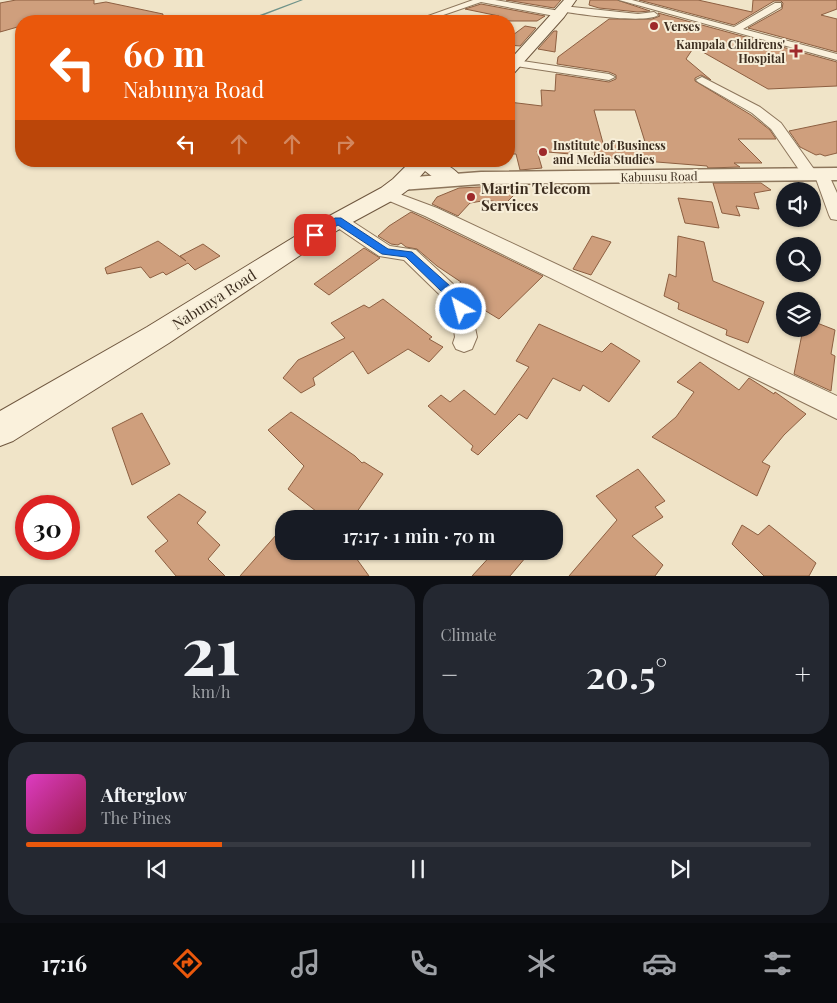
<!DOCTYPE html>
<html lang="en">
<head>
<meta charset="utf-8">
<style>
	:root { --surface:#171b24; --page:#242831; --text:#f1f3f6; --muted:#9ea1a6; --line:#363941; --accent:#ea580c }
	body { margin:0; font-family:"Playfair Display",serif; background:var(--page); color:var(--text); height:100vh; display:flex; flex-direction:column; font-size:19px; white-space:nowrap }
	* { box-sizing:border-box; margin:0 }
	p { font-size:16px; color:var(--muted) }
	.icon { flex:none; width:28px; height:28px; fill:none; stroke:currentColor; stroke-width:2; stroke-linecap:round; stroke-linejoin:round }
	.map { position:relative; height:576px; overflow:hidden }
	.sheet { display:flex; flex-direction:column; gap:8px; padding:8px; background:#0d0f14; flex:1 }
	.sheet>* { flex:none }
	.guide { position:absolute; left:15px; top:15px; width:500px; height:152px; border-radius:20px; box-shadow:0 1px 4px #0004; background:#ea580c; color:#fff; overflow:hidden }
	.fabs { position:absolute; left:776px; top:182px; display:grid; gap:10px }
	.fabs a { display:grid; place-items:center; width:45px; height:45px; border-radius:50%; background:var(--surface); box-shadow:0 1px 4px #0004; font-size:25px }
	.speed { position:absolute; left:15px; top:495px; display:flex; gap:10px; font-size:25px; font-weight:700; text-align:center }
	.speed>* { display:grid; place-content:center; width:65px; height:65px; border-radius:50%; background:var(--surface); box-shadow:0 1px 4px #0004; line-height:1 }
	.speed .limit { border:8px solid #d22; background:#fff; color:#111 }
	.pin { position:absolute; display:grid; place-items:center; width:42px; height:42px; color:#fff; margin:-21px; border-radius:10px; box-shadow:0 2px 8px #0006 }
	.me { position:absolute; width:55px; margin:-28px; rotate:323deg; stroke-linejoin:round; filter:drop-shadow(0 0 4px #0008) }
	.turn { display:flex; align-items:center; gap:18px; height:105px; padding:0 25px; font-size:22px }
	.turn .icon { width:65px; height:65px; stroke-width:2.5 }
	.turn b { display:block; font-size:35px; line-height:42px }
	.lanes { display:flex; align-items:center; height:48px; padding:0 25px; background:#0003; justify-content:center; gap:25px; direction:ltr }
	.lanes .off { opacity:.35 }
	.big { font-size:38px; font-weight:600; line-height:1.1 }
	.sheet .tile { flex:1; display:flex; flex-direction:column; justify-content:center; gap:8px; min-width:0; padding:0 18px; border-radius:20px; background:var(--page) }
	.sheet .dial { align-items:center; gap:0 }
	.dial b { font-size:65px; line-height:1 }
	.song { display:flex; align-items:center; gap:15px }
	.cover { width:60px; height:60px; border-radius:8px; background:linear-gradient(135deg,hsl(310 70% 55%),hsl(340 70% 35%)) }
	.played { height:5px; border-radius:2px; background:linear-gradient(90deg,var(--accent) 25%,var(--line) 25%) }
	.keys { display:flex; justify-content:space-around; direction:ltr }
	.heat { display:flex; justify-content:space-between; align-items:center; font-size:28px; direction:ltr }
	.sheet .tiles { flex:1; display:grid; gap:8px; grid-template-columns:1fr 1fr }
	.tile:last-child { grid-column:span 2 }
	.trip { position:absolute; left:275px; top:510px; width:288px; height:50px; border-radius:20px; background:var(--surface); box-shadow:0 1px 4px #0004; font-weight:600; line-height:50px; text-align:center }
	.tab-bar { display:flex; height:80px; justify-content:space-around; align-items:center; background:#090b0e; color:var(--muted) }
	.tab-bar .icon { width:35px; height:35px }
	.tab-bar .selected { color:var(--accent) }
	.tab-bar b { font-size:22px; color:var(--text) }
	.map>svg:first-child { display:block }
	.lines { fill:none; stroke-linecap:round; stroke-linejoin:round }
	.stream { fill:#6f938a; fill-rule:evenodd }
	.building { fill:#cf9f7d; stroke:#8d5f41; fill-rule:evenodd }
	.minor-casing { stroke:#8d765c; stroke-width:2 }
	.tertiary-casing { stroke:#8d765c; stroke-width:3 }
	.secondary-casing { stroke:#6f573f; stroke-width:2 }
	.minor { fill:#faf1dc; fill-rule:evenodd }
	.tertiary { fill:#faf1dc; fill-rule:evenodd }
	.secondary { fill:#faf1dc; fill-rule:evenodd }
	.route { fill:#1a73e8; stroke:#114b97 }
	.poi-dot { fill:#9e2a2b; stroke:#f7eed8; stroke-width:2 }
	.labels { text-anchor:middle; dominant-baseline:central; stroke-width:4; stroke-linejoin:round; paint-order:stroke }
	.far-poi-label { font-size:12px; font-weight:bold; fill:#3d2e20; stroke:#f7eed8; text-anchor:start }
	.far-street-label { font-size:12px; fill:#3d2e20; stroke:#f7eed8 }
	.poi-label { font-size:15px; font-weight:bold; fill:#3d2e20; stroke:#f7eed8; text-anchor:start }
	.street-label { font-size:15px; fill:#3d2e20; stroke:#f7eed8 }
</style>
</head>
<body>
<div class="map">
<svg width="837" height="576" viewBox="0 0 837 576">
	<rect width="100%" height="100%" fill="#f0e4c8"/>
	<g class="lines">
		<path class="stream" d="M300,0H303L259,17L257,16Z"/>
	</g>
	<path class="building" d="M16,0H94V4L106,2L163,14L162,21H21V26L0,32V3Z
		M506,0H561L554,8Z
		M590,0H617L650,11L638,12L599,8L589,5Z
		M639,0H698L752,12L753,0H837V9L821,15L837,19V52L748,28L782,9L783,3L781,1H774L734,25Z
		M481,4L545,16L537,21H491L499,16L465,9Z
		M658,13L837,62V86L768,89L694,47L686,59L711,80L701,75L695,78V81L751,115L770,130L776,139H738L762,163H734L740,167L708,168L707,166L594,157L595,152L569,148L570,154L537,151L542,168L520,170L516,154H509V102L542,106L541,90L555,91L556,74L609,82L616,79V75L609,72L557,64L558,57L609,19H652L660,16ZM594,110H635L646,145L603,143Z
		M525,26L536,28L520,46L509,45V38Z
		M554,31H557L555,52L538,49Z
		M837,121V153L825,156L820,154L816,155L800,147L789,131Z
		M713,183H761L771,190L754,193L759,209L736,206L740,216L722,213Z
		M501,186L520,189L505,204L488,200L470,203L458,216L432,204L437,197L459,188Z
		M678,198L712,202L719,228L685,223Z
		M411,212L424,218L543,276L499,319L466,299L456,286L461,282L437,266L417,249L406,247L401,243L398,245L391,244L378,236L389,226Z
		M592,236L611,242L591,275L573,269Z
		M678,236L704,242L713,281L764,302L748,343L726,335L727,330L678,309L679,303L664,296L669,274L676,277Z
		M158,241L186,261L180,256L203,244L220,256L195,270L188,263L166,275L163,272L150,278L141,267L107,274L105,268Z
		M364,248L380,258L329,295L314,284Z
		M383,299L432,337L429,339L443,347L429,362L408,349L368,374L353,351L313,378L315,385L301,393L283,378L298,360L345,338L331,323L364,305L369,308Z
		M812,321L835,330L831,354L835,356L831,391L794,374L803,329H812Z
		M539,324L602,352L611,343L640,361L609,402L583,385L580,391L553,378L527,419L519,414L478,455L471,450L473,446L428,406L441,395L450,402L464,390L495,415L529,367L516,361Z
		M700,362L739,390L749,378L774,394L775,392L806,414L784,435L762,462L770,466L757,496L652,437L676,417L694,392L677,382Z
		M291,412L355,456L362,463L364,462L383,474L352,519H326L288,489L304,466L268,430Z
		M142,413L170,464L132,485L112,428Z
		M638,469L665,501L655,507L663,517L632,536L663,565L655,576H569L617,520L596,496Z
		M179,494L206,512L197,523L220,545L208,559L225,576H176L155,551L168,541L147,517Z
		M742,525L758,535L769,525L816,563L809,576H764L732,544Z
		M284,526V551H351L369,576H240Z
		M495,551H531L510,576H472Z"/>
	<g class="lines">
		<defs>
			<path id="minor" d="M473,0H495L560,11L564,14L560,17L481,2L426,21H414Z
				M619,0H632L734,27L775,3H781V7L743,29L837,54V60Z
				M563,6L638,14L654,12L658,15C647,24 577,14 560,11L559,9Z
				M509,59L609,74L615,77L609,80L509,65Z
				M702,77L760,107L781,123L816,172L822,169L827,171L837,193V220L831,219L829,215L815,176L809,179L804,177L771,129L752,113L698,82L696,80Z
				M386,189L437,208L837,396V419L425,216L380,197L378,194L380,191Z
				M338,215L344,216L390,246L416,250L453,284L471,309L477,337L472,349L464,352L456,349L453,343L455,337L451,310L439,294L404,260L379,256L332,224L329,220L332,216Z"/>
			<path id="tertiary" d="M837,168V180L481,184L401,190L394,188L391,184L394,180L401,178L481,172Z"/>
			<path id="secondary" d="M564,0H576L564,17L514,73L509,74V61Z
				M411,161C429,161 449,160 461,177L457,181C445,185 435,179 425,171L409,189L397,198L338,230L169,343L13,441L0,446V411L147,327L322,220L381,188L393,179Z"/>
		</defs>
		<use href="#minor" class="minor-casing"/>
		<use href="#tertiary" class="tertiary-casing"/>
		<use href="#secondary" class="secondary-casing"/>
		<use href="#minor" class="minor"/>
		<use href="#tertiary" class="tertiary"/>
		<use href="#secondary" class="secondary"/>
	</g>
	<path class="route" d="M335,218H341L388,249L412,252L450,286L465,306L467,309L465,312H457L442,292L406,257L382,254L338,225L318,237H311V233Z"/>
	<g class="poi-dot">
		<circle cx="654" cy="26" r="5"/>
		<path d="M793.5 43.5h5v5h5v5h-5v5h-5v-5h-5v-5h5z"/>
		<circle cx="543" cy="152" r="5"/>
		<circle cx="471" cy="197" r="5"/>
	</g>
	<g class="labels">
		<g class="far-poi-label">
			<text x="664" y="26">Verses</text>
			<text x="785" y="44" text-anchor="end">Kampala Childrens'<tspan x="785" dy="14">Hospital</tspan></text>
			<text x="553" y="145">Institute of Business<tspan x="553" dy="14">and Media Studies</tspan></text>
		</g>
		<g class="far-street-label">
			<text transform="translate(659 176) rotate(-1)">Kabuusu Road</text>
		</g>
		<g class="poi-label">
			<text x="481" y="188">Martin Telecom<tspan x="481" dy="17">Services</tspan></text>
		</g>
		<g class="street-label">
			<text transform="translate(214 299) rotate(-33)">Nabunya Road</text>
		</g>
	</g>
</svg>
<div class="fabs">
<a><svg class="icon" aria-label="sound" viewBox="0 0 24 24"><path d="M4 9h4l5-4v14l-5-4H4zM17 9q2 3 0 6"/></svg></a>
<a><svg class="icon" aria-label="search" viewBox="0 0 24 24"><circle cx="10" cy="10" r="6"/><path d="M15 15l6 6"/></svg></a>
<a><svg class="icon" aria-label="layers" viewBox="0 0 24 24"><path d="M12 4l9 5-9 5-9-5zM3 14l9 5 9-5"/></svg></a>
</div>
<div class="speed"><div class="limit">30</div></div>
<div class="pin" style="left:315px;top:235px;background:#d93025"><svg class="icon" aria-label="arrive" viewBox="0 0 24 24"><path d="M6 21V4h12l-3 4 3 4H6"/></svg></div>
<svg class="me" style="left:461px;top:309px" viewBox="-20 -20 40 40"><circle r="17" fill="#1a73e8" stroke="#fff" stroke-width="3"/><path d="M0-11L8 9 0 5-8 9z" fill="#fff"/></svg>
<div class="trip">17:17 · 1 min · 70 m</div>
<div class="guide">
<div class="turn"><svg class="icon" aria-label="left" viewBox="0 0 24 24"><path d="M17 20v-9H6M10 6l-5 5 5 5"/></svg><div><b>60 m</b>Nabunya Road</div></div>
<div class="lanes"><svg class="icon" aria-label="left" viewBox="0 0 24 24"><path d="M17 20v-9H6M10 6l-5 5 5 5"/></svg><svg class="icon off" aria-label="ahead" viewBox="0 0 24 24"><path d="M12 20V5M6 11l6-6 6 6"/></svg><svg class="icon off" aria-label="ahead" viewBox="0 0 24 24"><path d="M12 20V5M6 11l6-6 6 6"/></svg><svg class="icon off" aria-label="right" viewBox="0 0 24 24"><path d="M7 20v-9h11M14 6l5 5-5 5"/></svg></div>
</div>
</div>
<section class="sheet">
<div class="tiles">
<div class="tile dial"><b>21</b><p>km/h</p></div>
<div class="tile"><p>Climate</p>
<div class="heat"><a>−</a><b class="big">20.5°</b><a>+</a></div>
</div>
<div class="tile">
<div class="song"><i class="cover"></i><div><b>Afterglow</b><p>The Pines</p></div></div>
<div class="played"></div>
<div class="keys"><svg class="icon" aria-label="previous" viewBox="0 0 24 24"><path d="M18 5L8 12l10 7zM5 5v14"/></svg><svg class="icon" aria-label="pause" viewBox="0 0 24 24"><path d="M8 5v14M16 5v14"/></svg><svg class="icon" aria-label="next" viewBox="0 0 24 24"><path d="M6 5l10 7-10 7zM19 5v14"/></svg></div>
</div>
</div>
</section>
<nav class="tab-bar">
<b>17:16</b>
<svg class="icon selected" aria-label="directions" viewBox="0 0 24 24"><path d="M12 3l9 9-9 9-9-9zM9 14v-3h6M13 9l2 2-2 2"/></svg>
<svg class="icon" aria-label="music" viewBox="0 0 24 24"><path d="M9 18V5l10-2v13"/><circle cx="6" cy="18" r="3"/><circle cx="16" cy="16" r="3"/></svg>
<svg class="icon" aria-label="phone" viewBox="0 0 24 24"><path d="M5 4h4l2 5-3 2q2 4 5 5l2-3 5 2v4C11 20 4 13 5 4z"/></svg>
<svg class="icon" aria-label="climate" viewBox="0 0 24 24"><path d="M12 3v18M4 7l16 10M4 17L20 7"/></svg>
<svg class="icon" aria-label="car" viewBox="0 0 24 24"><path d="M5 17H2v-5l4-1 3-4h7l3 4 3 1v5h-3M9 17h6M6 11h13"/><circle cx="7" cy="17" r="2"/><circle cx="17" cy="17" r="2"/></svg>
<svg class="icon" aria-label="filters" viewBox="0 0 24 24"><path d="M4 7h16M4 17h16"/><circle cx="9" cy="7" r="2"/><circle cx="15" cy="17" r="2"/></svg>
</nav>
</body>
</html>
